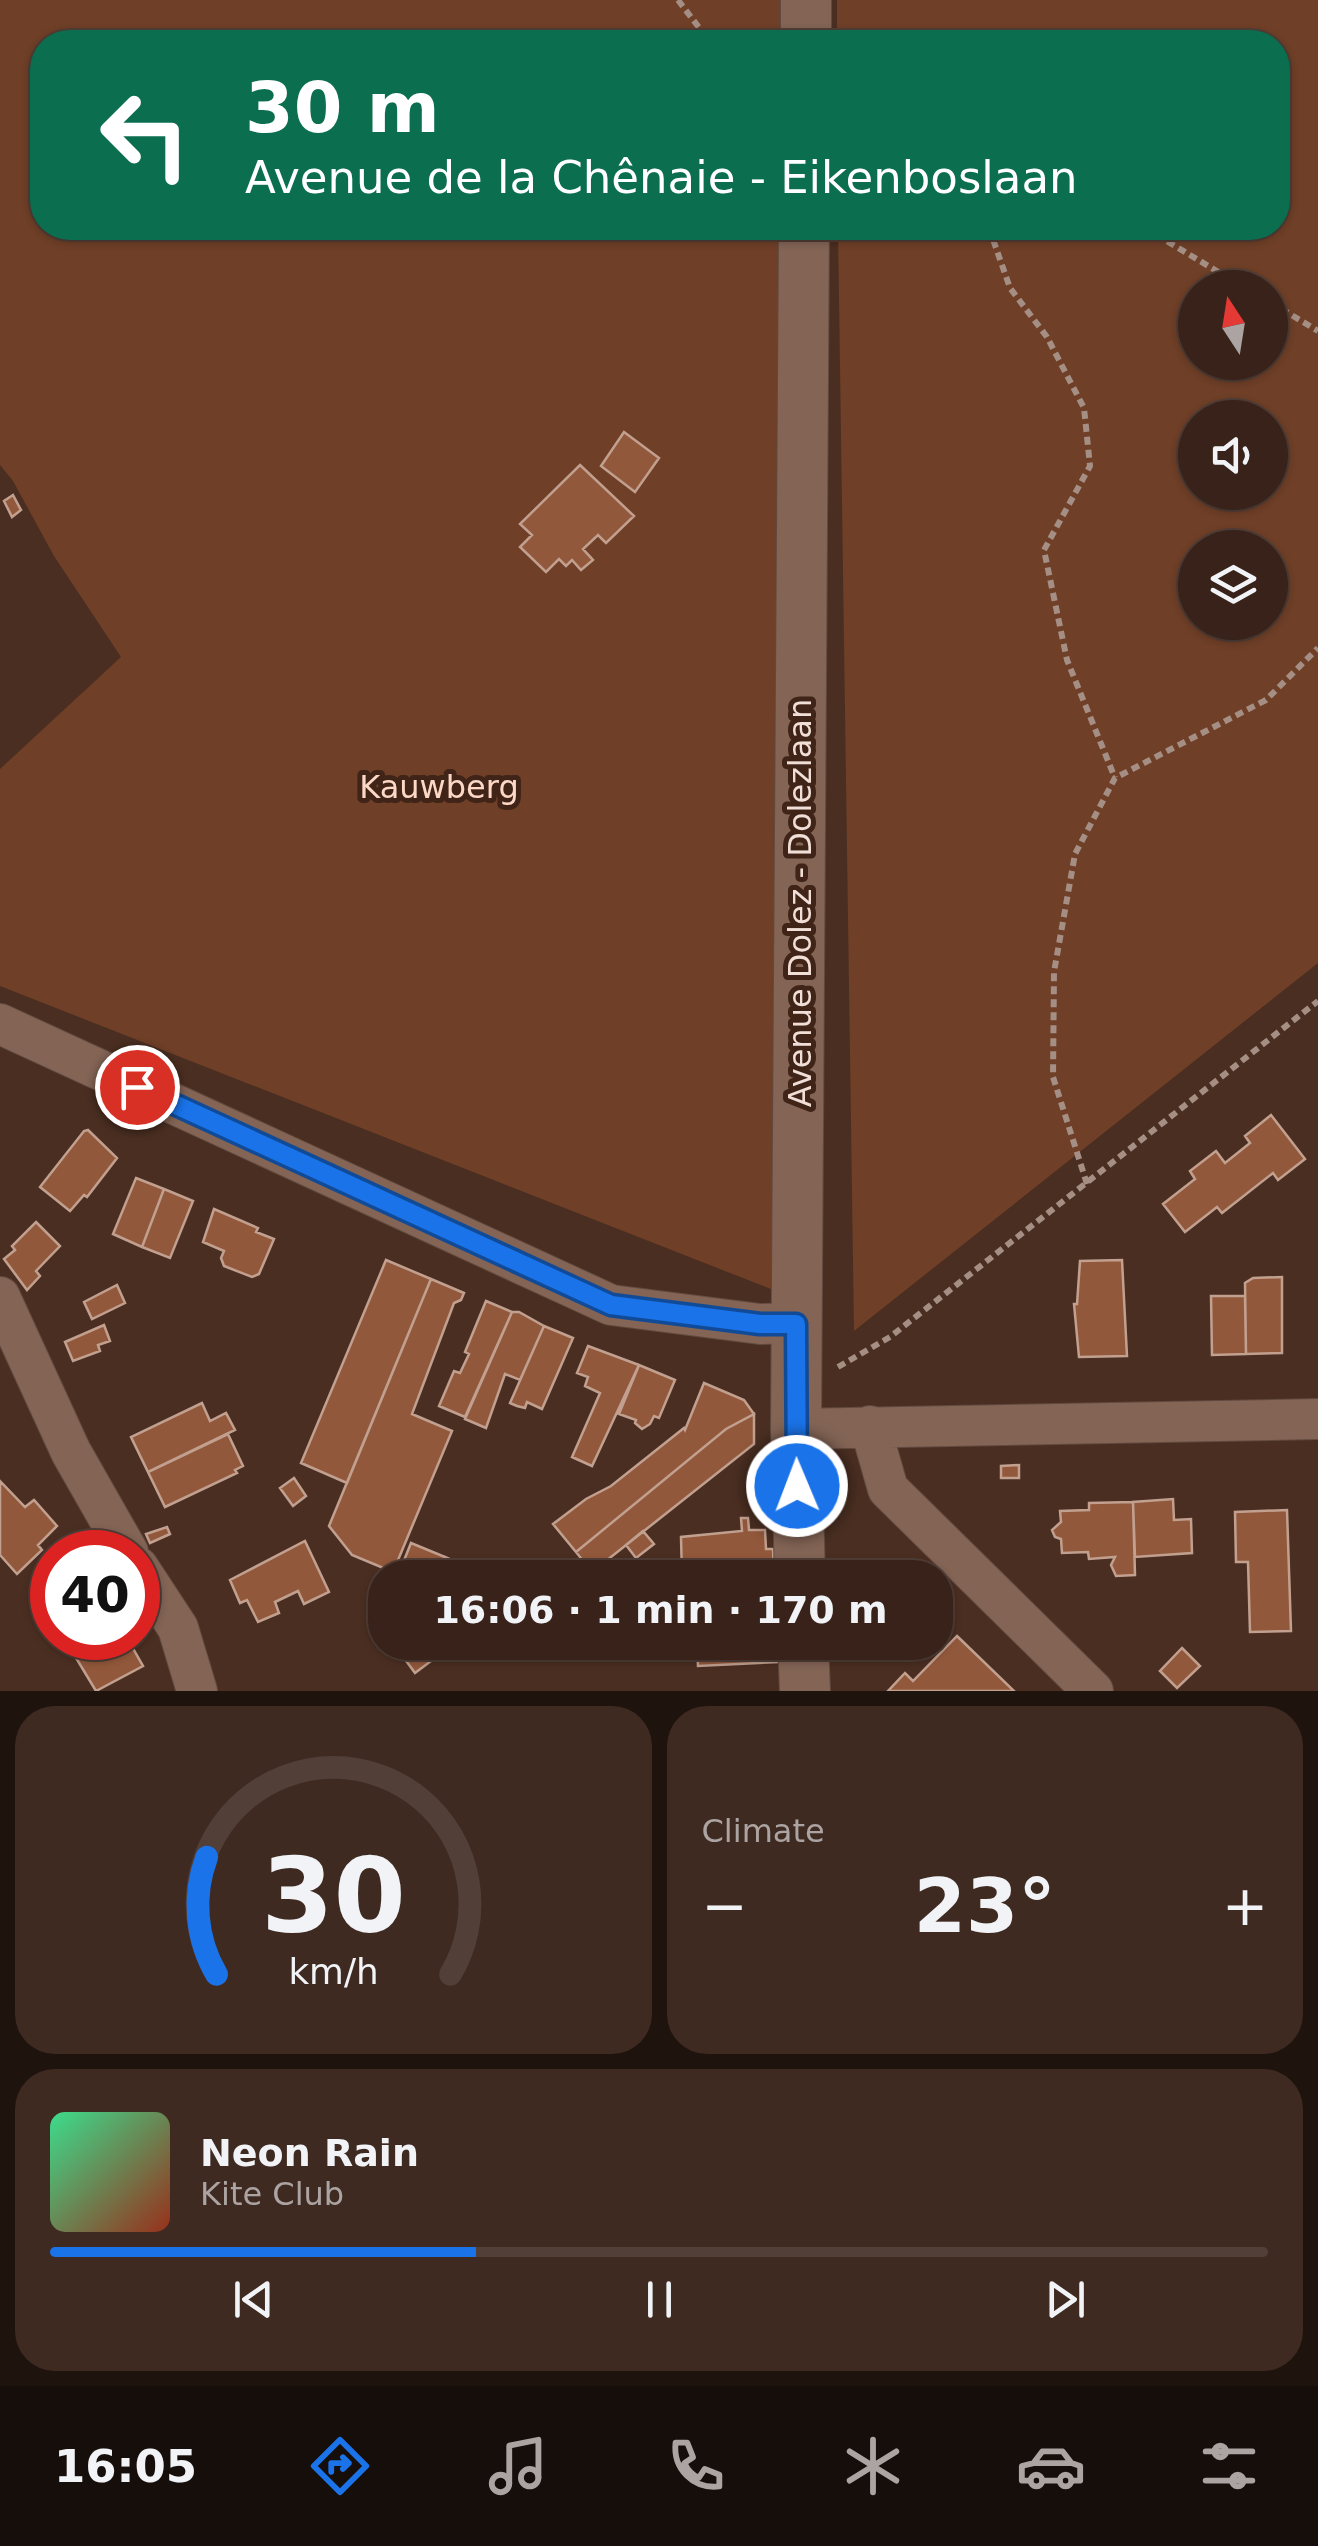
<!DOCTYPE html>
<html lang="en">
<head>
<meta charset="utf-8">
<style>
	:root { --surface:#382219; --page:#3f2a22; --text:#f1f3f6; --muted:#aba4a2; --line:#523f38; --accent:#1a73e8 }
	body { margin:0; font-family:"DejaVu Sans",sans-serif; background:var(--page); color:var(--text); height:100vh; display:flex; flex-direction:column; font-size:38px; white-space:nowrap }
	* { box-sizing:border-box; margin:0 }
	p { font-size:32px; color:var(--muted) }
	.icon { flex:none; width:55px; height:55px; fill:none; stroke:currentColor; stroke-width:2; stroke-linecap:round; stroke-linejoin:round }
	.map { position:relative; height:1691px; overflow:hidden }
	.side { display:flex; flex-direction:column; gap:15px; padding:15px; background:#1f130e; flex:1 }
	.side>* { flex:none }
	.guide { position:absolute; left:30px; top:30px; width:1260px; height:210px; border-radius:40px; box-shadow:0 2px 8px #0004,0 0 0 2px var(--line); background:#0b6e4f; color:#fff; overflow:hidden }
	.needle { width:65px; rotate:348deg }
	.controls { position:absolute; left:1178px; top:270px; display:grid; gap:20px }
	.controls a { display:grid; place-items:center; width:110px; height:110px; border-radius:50%; background:var(--surface); box-shadow:0 2px 8px #0004,0 0 0 2px var(--line); font-size:50px }
	.speed { position:absolute; left:30px; top:1530px; display:flex; gap:20px; font-size:50px; font-weight:700; text-align:center }
	.speed>* { display:grid; place-content:center; width:130px; height:130px; border-radius:50%; background:var(--surface); box-shadow:0 2px 8px #0004,0 0 0 2px var(--line); line-height:1 }
	.speed .limit { border:15px solid #d22; background:#fff; color:#111 }
	.pin { position:absolute; display:grid; place-items:center; width:85px; height:85px; color:#fff; margin:-42px; border:5px solid #fff; border-radius:50%; box-shadow:0 2px 10px #0007 }
	.me { position:absolute; width:110px; margin:-55px; rotate:359deg; stroke-linejoin:round; filter:drop-shadow(0 0 8px #0008) }
	.turn { display:flex; align-items:center; gap:35px; height:210px; padding:0 50px; font-size:45px }
	.turn .icon { width:130px; height:130px; stroke-width:2.5 }
	.turn b { display:block; font-size:70px; line-height:85px }
	.big { font-size:75px; font-weight:700; line-height:1.1 }
	.side .widget { flex:1; display:flex; flex-direction:column; justify-content:center; gap:15px; min-width:0; padding:0 35px; border-radius:40px; background:var(--page) }
	.side .dial { align-items:center; gap:0 }
	.dial svg { height:260px; overflow:visible; fill:none; stroke:var(--line); stroke-width:7; stroke-linecap:round; text-anchor:middle }
	.dial text { fill:var(--text); stroke:none }
	.song { display:flex; align-items:center; gap:30px }
	.cover { width:120px; height:120px; border-radius:15px; background:linear-gradient(135deg,hsl(150 70% 55%),hsl(10 70% 35%)) }
	.played { height:10px; border-radius:5px; background:linear-gradient(90deg,var(--accent) 35%,var(--line) 35%) }
	.keys { display:flex; justify-content:space-around; direction:ltr }
	.heat { display:flex; justify-content:space-between; align-items:center; font-size:55px; direction:ltr }
	.side .tiles { flex:1; display:grid; gap:15px; grid-template-columns:1fr 1fr }
	.widget:last-child { grid-column:span 2 }
	.trip { position:absolute; left:368px; top:1560px; width:585px; height:100px; border-radius:40px; background:var(--surface); box-shadow:0 2px 8px #0004,0 0 0 2px var(--line); font-weight:700; line-height:100px; text-align:center }
	.tabs { display:flex; height:160px; justify-content:space-around; align-items:center; background:#160e0a; color:var(--muted) }
	.tabs .icon { width:70px; height:70px }
	.tabs .active { color:var(--accent) }
	.tabs b { font-size:45px; color:var(--text) }
	.map>svg:first-child { display:block }
	.green { fill:#6f3f27; fill-rule:evenodd }
	.building { fill:#92583b; stroke:#c2a090; stroke-width:2.5 }
	.lines { fill:none; stroke-linecap:round; stroke-linejoin:round }
	.minor-casing { stroke:#614a3f; stroke-width:42 }
	.tertiary-casing { stroke:#614a3f; stroke-width:52 }
	.path { stroke:#a58e84; stroke-width:6; stroke-dasharray:8 5; stroke-linecap:butt }
	.minor { stroke:#836455; stroke-width:40 }
	.tertiary { stroke:#836455; stroke-width:50 }
	.route-casing { stroke:#114b97; stroke-width:25 }
	.route { stroke:#1a73e8; stroke-width:18 }
	.labels { text-anchor:middle; dominant-baseline:central; stroke-width:10; stroke-linejoin:round; paint-order:stroke }
	.park-label { font-size:32px; fill:#fdd8c7; stroke:#3f2417 }
	.street-label { font-size:32px; fill:#f1dfd7; stroke:#3f2417 }
</style>
</head>
<body>
<div class="map">
<svg width="1318" height="1691" viewBox="0 0 1318 1691">
	<rect width="100%" height="100%" fill="#4a2e21"/>
	<path class="green" d="M0,0H792L791,42H42V228H788L786,1295L0,986V769L121,657L54,556L13,481L0,465Z
		M837,0H1318V963L854,1331L838,228H1278V42H837ZM1195,288H1270V362H1195ZM1195,418H1270V492H1195ZM1195,548H1270V622H1195Z"/>
	<path class="building" d="M624,432L659,458L635,492L601,466Z
		M580,465L634,516L606,543L598,535L583,549L593,560L581,570L572,560L566,566L559,559L546,572L520,547L532,535L520,524Z
		M13,495L21,510L12,517L4,501Z
		M1271,1115L1305,1159L1278,1180L1273,1173L1222,1213L1217,1207L1185,1232L1163,1204L1195,1179L1190,1171L1216,1151L1225,1163L1250,1143L1245,1136Z
		M88,1130L117,1158L87,1197L84,1195L70,1211L40,1187L84,1131Z
		M136,1178L164,1189L142,1247L113,1234Z
		M164,1189L193,1201L170,1258L142,1247Z
		M214,1209L258,1228L256,1232L274,1239L259,1274L252,1277L224,1266L221,1258L224,1251L203,1242Z
		M36,1222L60,1246L36,1271L40,1276L27,1290L4,1259L15,1250L12,1246Z
		M386,1260L431,1279L347,1483L301,1463Z
		M1122,1260L1127,1356L1079,1357L1074,1304H1077L1080,1261Z
		M1282,1277V1353L1246,1354L1245,1283L1253,1278Z
		M431,1279L464,1293L461,1300L454,1303L412,1414L452,1431L393,1572L352,1555L329,1526Z
		M117,1285L125,1303L92,1319L84,1302Z
		M1211,1296H1245L1246,1354L1212,1355Z
		M486,1301L512,1312L465,1417L439,1406L454,1371L460,1373L469,1354L465,1352Z
		M512,1312H519L544,1326L520,1380L505,1374L486,1428L465,1419Z
		M104,1325L110,1341L98,1345L100,1351L73,1361L65,1342Z
		M544,1326L573,1338L542,1409L527,1402L525,1408L517,1406L510,1403Z
		M588,1346L639,1365L592,1466L572,1457L600,1393L585,1386L588,1377L577,1373Z
		M639,1365L675,1380L659,1418L654,1416L650,1424L642,1429L635,1423L636,1420L619,1414Z
		M704,1383L744,1400L754,1414L726,1429L576,1552L553,1524L586,1499L611,1486L684,1428L685,1430Z
		M202,1403L210,1421L226,1413L235,1430L148,1472L131,1437Z
		M754,1414V1444L592,1572L576,1552L726,1429Z
		M228,1434L243,1466L235,1470L237,1473L165,1507L148,1472Z
		M1019,1465V1478H1001V1466Z
		M294,1478L306,1496L293,1506L280,1488Z
		M0,1481L25,1507L34,1500L57,1526L38,1545L42,1550L17,1574L0,1555Z
		M1173,1499L1174,1520L1191,1519L1192,1553L1135,1557L1133,1502Z
		M1133,1502L1135,1575L1116,1576L1111,1565L1115,1557L1089,1559L1088,1552L1062,1553L1061,1539L1055,1537L1052,1530L1061,1522L1060,1511L1089,1510V1503Z
		M1287,1510L1291,1631L1250,1632L1248,1562H1236L1235,1512Z
		M741,1518H748L749,1530H765L766,1549H773L774,1572L682,1577L681,1537L742,1531Z
		M167,1527L170,1534L150,1543L146,1534Z
		M643,1531L654,1544L636,1558L626,1545Z
		M305,1541L329,1592L304,1604L298,1591L275,1602L279,1613L258,1622L247,1600L240,1603L230,1580Z
		M411,1543L445,1557L437,1578H397Z
		M445,1557L475,1570L471,1578H437Z
		M774,1572V1578H681L682,1577Z
		M385,1604V1631L372,1613Z
		M957,1636L1014,1691H888L905,1673L913,1681Z
		M64,1638H127L143,1666L96,1691Z
		M403,1642H444L439,1655L415,1673L396,1647Z
		M463,1642H494L495,1644L473,1659Z
		M697,1642H777L778,1662L698,1666Z
		M1182,1648L1200,1666L1177,1688L1160,1671Z"/>
	<g class="lines">
		<defs>
			<path id="minor" d="M0,1024L611,1305L760,1324L796,1323
				M0,1297L71,1452L128,1552
				M870,1426L888,1489L1093,1691
				M796,1429L1318,1419
				M138,1567L178,1628L197,1691"/>
			<path id="tertiary" d="M806,42V0
				M800,1578L796,1429L804,228
				M803,1642L805,1691"/>
		</defs>
		<use href="#minor" class="minor-casing"/>
		<use href="#tertiary" class="tertiary-casing"/>
		<path class="path" d="M678,0L710,42
			M989,228L1010,288L1047,337L1084,408L1090,466L1044,550L1067,660L1115,778
			M1145,228L1245,288
			M1270,302L1318,331
			M1087,1184L1053,1077L1054,972L1075,854L1115,778L1266,700L1318,648
			M838,1367L890,1337L1318,1001"/>
		<use href="#minor" class="minor"/>
		<use href="#tertiary" class="tertiary"/>
	</g>
	<g class="lines">
		<defs>
			<path id="route" d="M137,1087L611,1305L760,1324H796L797,1486"/>
		</defs>
		<use href="#route" class="route-casing"/>
		<use href="#route" class="route"/>
	</g>
	<g class="labels">
		<g class="park-label">
			<text x="439" y="787">Kauwberg</text>
		</g>
		<g class="street-label">
			<text transform="translate(800 903) rotate(-90)">Avenue Dolez - Dolezlaan</text>
		</g>
	</g>
</svg>
<div class="controls">
<a><svg class="needle" viewBox="-14 -14 28 28"><path d="M0-13l5 13h-10z" fill="#e53935"/><path d="M0 13l5-13h-10z" fill="#aba4a2"/></svg></a>
<a><svg class="icon" aria-label="sound" viewBox="0 0 24 24"><path d="M4 9h4l5-4v14l-5-4H4zM17 9q2 3 0 6"/></svg></a>
<a><svg class="icon" aria-label="layers" viewBox="0 0 24 24"><path d="M12 4l9 5-9 5-9-5zM3 14l9 5 9-5"/></svg></a>
</div>
<div class="speed"><div class="limit">40</div></div>
<div class="pin" style="left:137px;top:1087px;background:#d93025"><svg class="icon" aria-label="arrive" viewBox="0 0 24 24"><path d="M6 21V4h12l-3 4 3 4H6"/></svg></div>
<svg class="me" style="left:797px;top:1486px" viewBox="-20 -20 40 40"><circle r="17" fill="#1a73e8" stroke="#fff" stroke-width="3"/><path d="M0-11L8 9 0 5-8 9z" fill="#fff"/></svg>
<div class="trip">16:06 · 1 min · 170 m</div>
<div class="guide">
<div class="turn"><svg class="icon" aria-label="left" viewBox="0 0 24 24"><path d="M17 20v-9H6M10 6l-5 5 5 5"/></svg><div><b>30 m</b>Avenue de la Chênaie - Eikenboslaan</div></div>
</div>
</div>
<section class="side">
<div class="tiles">
<div class="widget dial"><svg viewBox="0 0 100 80">
<path d="M14 69A42 42 0 1 1 86 69"/>
<path d="M14 69A42 42 0 0 1 11 33" stroke="#1a73e8"/>
<text x="50" y="56" font-size="32" font-weight="700">30</text>
<text x="50" y="72" font-size="11">km/h</text>
</svg></div>
<div class="widget"><p>Climate</p>
<div class="heat"><a>−</a><b class="big">23°</b><a>+</a></div>
</div>
<div class="widget">
<div class="song"><i class="cover"></i><div><b>Neon Rain</b><p>Kite Club</p></div></div>
<div class="played"></div>
<div class="keys"><svg class="icon" aria-label="previous" viewBox="0 0 24 24"><path d="M18 5L8 12l10 7zM5 5v14"/></svg><svg class="icon" aria-label="pause" viewBox="0 0 24 24"><path d="M8 5v14M16 5v14"/></svg><svg class="icon" aria-label="next" viewBox="0 0 24 24"><path d="M6 5l10 7-10 7zM19 5v14"/></svg></div>
</div>
</div>
</section>
<nav class="tabs">
<b>16:05</b>
<svg class="icon active" aria-label="directions" viewBox="0 0 24 24"><path d="M12 3l9 9-9 9-9-9zM9 14v-3h6M13 9l2 2-2 2"/></svg>
<svg class="icon" aria-label="music" viewBox="0 0 24 24"><path d="M9 18V5l10-2v13"/><circle cx="6" cy="18" r="3"/><circle cx="16" cy="16" r="3"/></svg>
<svg class="icon" aria-label="phone" viewBox="0 0 24 24"><path d="M5 4h4l2 5-3 2q2 4 5 5l2-3 5 2v4C11 20 4 13 5 4z"/></svg>
<svg class="icon" aria-label="climate" viewBox="0 0 24 24"><path d="M12 3v18M4 7l16 10M4 17L20 7"/></svg>
<svg class="icon" aria-label="car" viewBox="0 0 24 24"><path d="M5 17H2v-5l4-1 3-4h7l3 4 3 1v5h-3M9 17h6M6 11h13"/><circle cx="7" cy="17" r="2"/><circle cx="17" cy="17" r="2"/></svg>
<svg class="icon" aria-label="filters" viewBox="0 0 24 24"><path d="M4 7h16M4 17h16"/><circle cx="9" cy="7" r="2"/><circle cx="15" cy="17" r="2"/></svg>
</nav>
</body>
</html>
